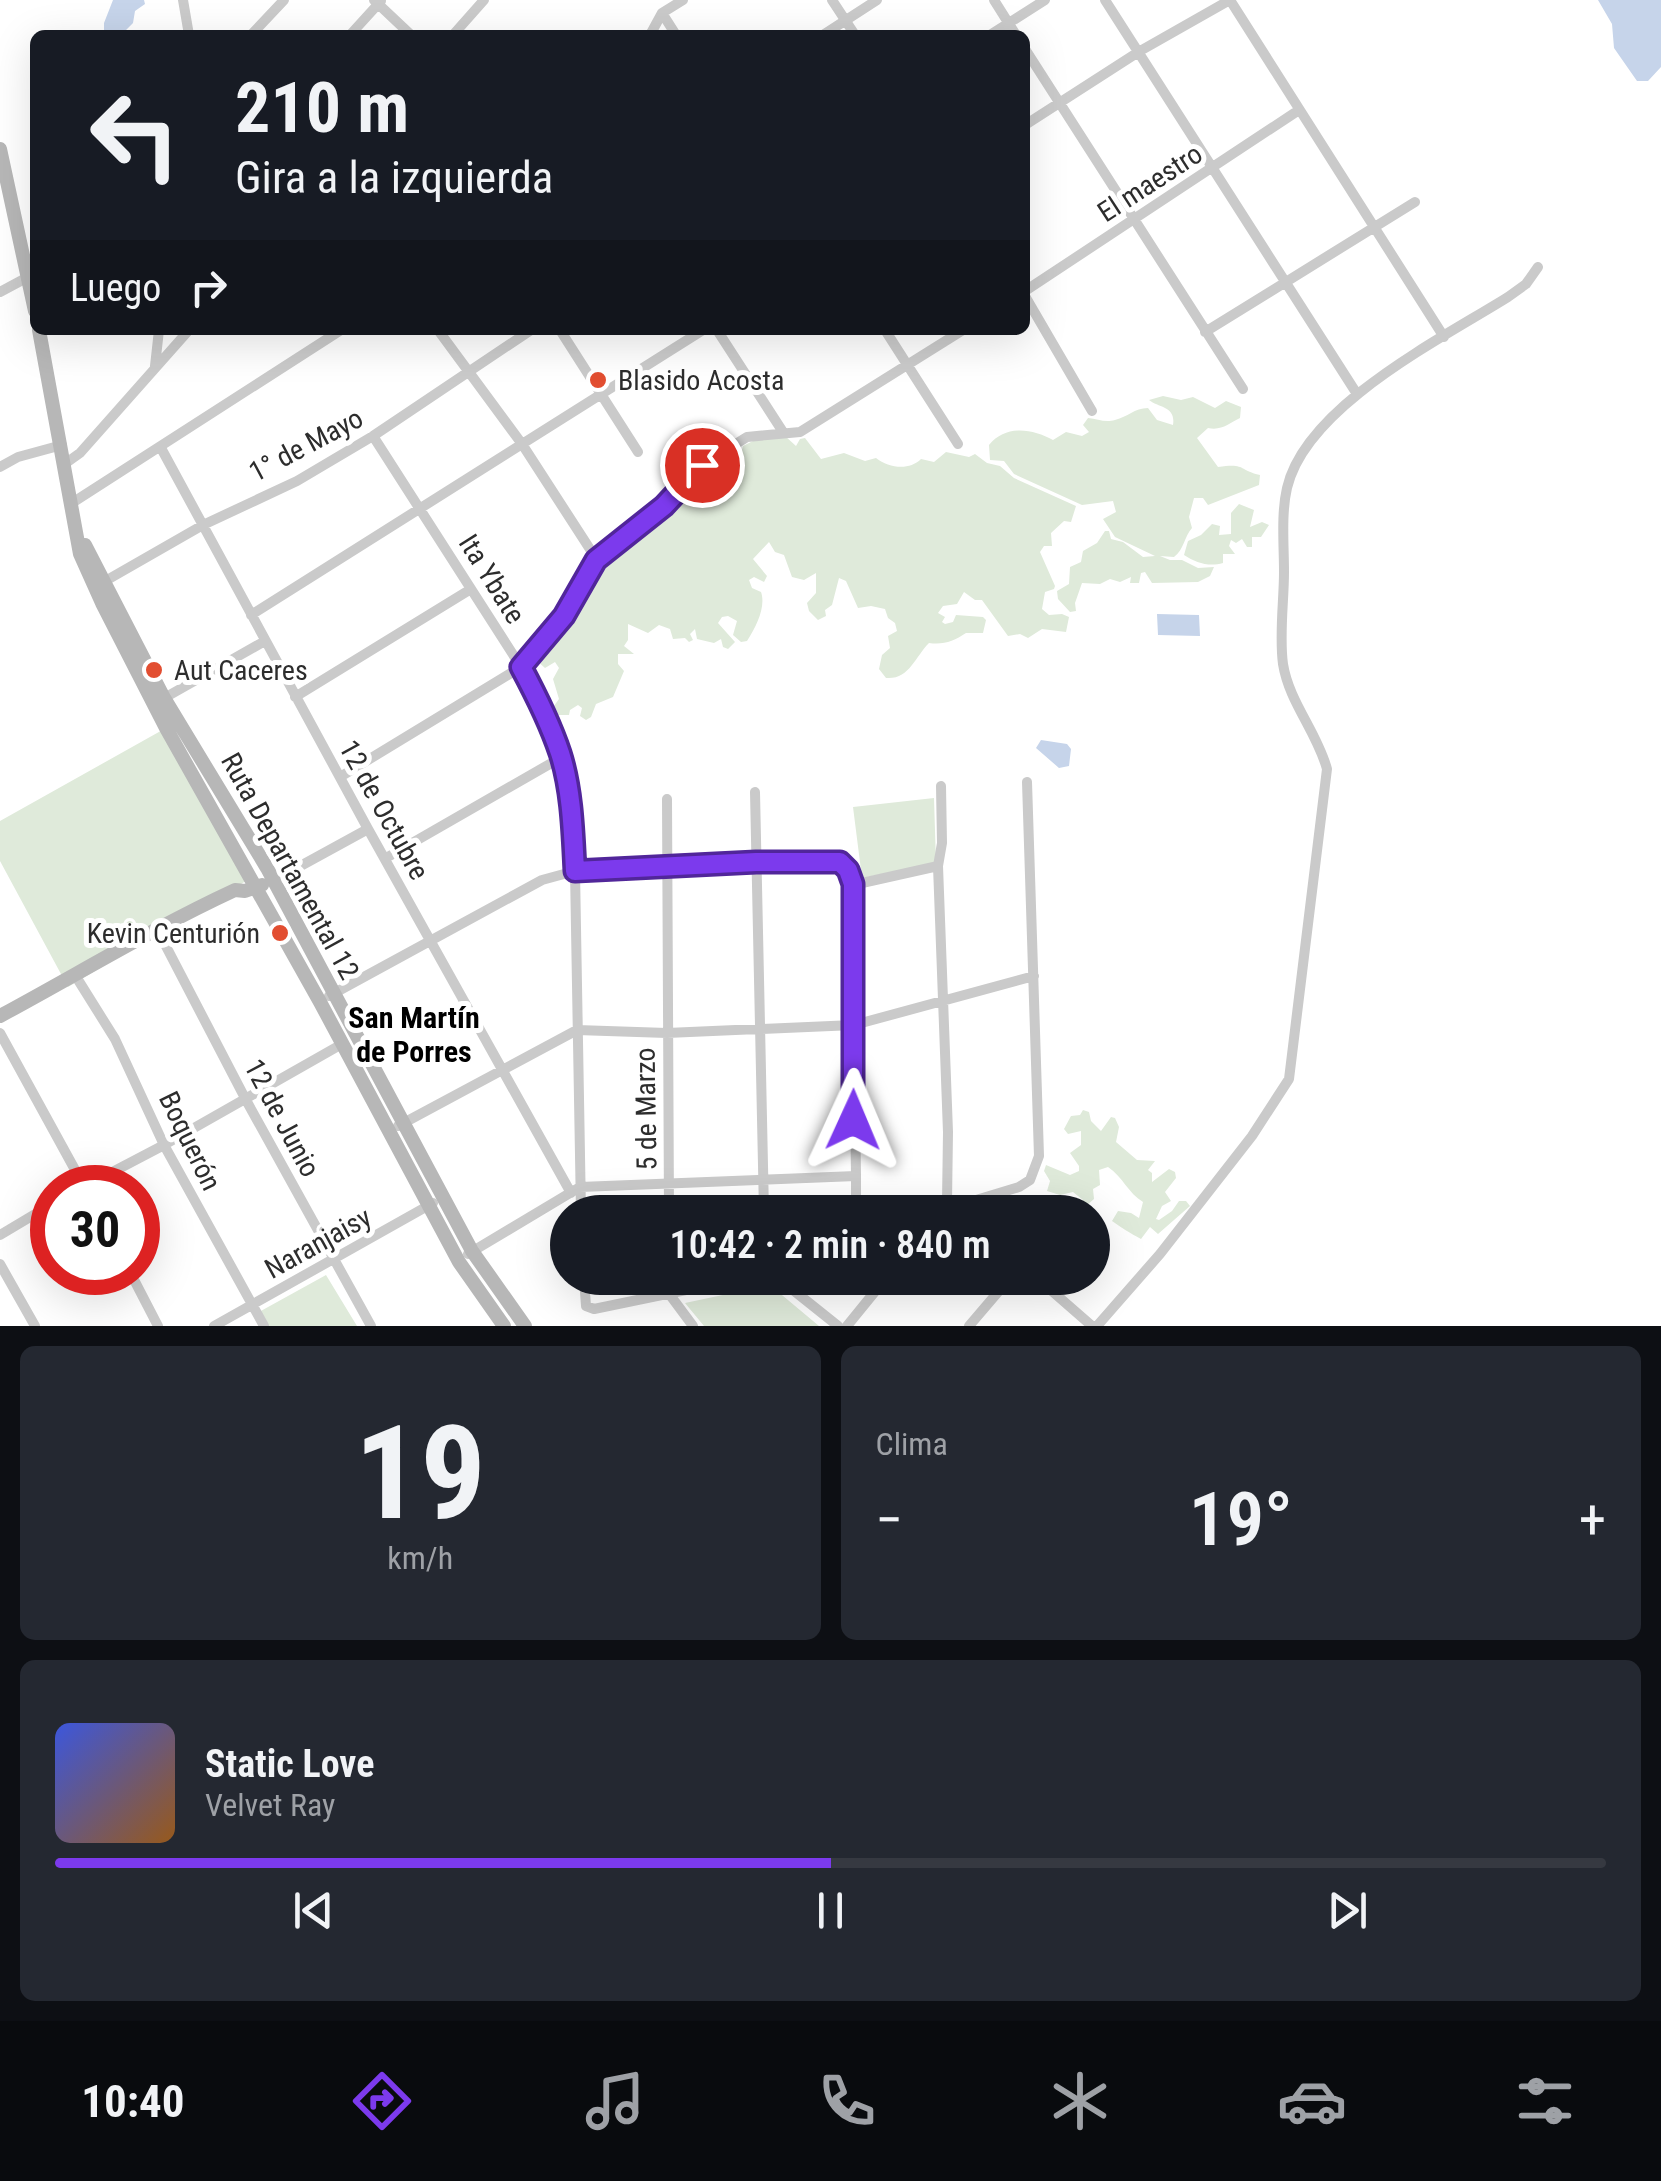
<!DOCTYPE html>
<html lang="es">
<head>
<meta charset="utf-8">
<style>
	:root { --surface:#171b24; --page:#242831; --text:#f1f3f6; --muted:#9ea1a6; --line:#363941; --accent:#7c3aed }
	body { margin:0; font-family:"Roboto Condensed",sans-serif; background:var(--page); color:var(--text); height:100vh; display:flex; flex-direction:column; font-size:38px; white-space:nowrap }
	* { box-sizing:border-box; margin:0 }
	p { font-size:32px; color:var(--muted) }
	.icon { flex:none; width:55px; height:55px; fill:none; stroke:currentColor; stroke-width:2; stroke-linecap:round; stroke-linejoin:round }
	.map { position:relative; height:1326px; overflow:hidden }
	.side { display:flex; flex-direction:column; gap:20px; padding:20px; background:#0d0f14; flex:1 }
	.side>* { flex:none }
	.hud { position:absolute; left:30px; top:30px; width:1000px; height:305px; border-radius:15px; box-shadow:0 10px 40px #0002; background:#171b24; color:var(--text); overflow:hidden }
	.speed { position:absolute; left:30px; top:1165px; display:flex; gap:20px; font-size:50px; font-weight:700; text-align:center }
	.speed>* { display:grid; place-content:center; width:130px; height:130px; border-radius:50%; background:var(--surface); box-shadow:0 10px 40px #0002; line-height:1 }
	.speed .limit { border:15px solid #d22; background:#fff; color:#111 }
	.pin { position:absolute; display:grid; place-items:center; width:85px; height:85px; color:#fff; margin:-42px; border:5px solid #fff; border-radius:50%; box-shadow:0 2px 10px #0007 }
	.me { position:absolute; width:110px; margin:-55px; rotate:1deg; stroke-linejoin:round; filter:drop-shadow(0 0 8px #0008) }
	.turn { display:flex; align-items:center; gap:35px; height:210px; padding:0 40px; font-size:45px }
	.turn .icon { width:130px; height:130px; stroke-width:2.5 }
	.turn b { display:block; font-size:70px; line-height:85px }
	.then { display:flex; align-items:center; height:95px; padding:0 40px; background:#0003; gap:20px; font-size:38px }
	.big { font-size:75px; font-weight:600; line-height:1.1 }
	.side .card { flex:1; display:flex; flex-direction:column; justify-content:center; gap:15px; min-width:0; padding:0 35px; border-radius:15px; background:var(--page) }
	.side .dial { align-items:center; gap:0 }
	.dial b { font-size:130px; line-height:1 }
	.song { display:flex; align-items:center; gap:30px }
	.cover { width:120px; height:120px; border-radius:15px; background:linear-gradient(135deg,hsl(230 70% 55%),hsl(30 70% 35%)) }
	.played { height:10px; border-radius:5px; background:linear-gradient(90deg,var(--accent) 50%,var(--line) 50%) }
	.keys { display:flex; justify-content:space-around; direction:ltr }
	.heat { display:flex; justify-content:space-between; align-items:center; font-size:55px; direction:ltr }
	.side .tiles { flex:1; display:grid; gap:20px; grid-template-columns:1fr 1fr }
	.card:last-child { grid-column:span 2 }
	.trip { position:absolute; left:550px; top:1195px; width:560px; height:100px; border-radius:50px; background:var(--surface); box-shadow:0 10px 40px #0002; font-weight:600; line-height:100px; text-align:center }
	.tab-bar { display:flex; height:160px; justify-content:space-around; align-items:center; background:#090b0e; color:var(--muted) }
	.tab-bar .icon { width:70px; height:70px }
	.tab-bar .active { color:var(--accent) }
	.tab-bar b { font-size:45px; color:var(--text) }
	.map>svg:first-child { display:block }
	.green { fill:#dfeada }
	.water { fill:#c6d4ea }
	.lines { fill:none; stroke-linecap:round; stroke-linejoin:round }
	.street { stroke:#cacaca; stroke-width:10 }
	.secondary { stroke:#b7b7b7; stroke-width:14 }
	.route-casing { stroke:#51269a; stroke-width:25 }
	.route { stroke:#7c3aed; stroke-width:18 }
	.poi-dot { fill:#e24e31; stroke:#fff; stroke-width:4 }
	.labels { text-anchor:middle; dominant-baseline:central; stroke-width:10; stroke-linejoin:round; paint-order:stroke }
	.street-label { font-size:28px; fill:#2d2d2d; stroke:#fff }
	.poi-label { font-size:28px; fill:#2d2d2d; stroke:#fff; text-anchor:start }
	.neighbourhood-label { font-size:30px; font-weight:bold; fill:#000; stroke:#fff }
</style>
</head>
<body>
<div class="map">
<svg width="1661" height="1326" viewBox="0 0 1661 1326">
	<rect width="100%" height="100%" fill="#fff"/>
	<path class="green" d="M1163,396L1181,400L1193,397L1215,408L1226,401L1241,407L1240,418C1229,423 1222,431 1208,428L1197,438L1218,467C1247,463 1237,470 1260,475L1259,485L1208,505L1203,498H1194L1189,517L1192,528C1184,537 1184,550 1174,557L1160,556L1170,560H1182L1198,568L1214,567L1210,576L1198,582L1152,583L1145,572L1141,573L1139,583H1130L1131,577L1120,582L1110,579L1100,584L1082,583L1075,603L1076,611L1070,612L1058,599L1057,591L1069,584L1070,567L1081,562L1083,551L1097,543L1105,531H1109L1111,539L1123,542L1143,557L1155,556L1115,537L1103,519L1116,512L1113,501L1082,505L1014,474L1004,461L990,460L989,445C1006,424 1033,429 1053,440L1066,432L1082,436L1089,432L1083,425L1088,418C1098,419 1105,423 1115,420C1128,417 1134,408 1148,408L1157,420L1173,425C1176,406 1159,408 1149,400Z
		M785,436L796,446L800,439L805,438L821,459L844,453L865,461L876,458C889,468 909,471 921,459L934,462L946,452L969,457L975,454L987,463L1000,466L1014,478L1076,506L1071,522L1064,521L1051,533L1052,546H1044L1040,552L1055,586L1054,589L1045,592L1042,609L1049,615L1062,614L1069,617L1066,632L1042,629L1028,638L1020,634L1008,636L982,600H975L964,592L957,604L943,606L938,613L945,617L942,622L945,624L953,622L956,615L983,617L986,620L983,633H966C954,641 944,645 929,643C915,657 909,680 886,678L879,669L882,655L890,648L888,636L897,631L895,623L888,618L885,609L871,606L858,608L846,581L839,578L832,605L825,610L826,616L818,620L809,611L807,603L816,593V573L804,580L792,577L784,555L775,552L769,542L753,559L767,576L764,582L754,577L749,580L752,588L761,592C766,606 757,626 747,641L741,642L733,635L737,621L728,616L722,617L718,623L735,642L728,649L723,647L721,639L714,643L697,639L695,629L690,634L693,640L689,642L685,638L673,639L670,629L659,625L648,633L628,624V640L624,646L634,654H618V664L624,671L613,697L596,704L591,717L586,720L580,716L582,708L578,705L570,710L569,715H552L551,710L559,699L553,679L559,668L555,662L545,668L536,660L557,641L563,622L601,572L612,552L640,533L664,521L665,512L675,503L676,497L689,494L695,483L702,481L705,471L716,465L726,466L729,455L741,454L743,446L753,441Z
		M1239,504L1254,510L1250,527L1262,522L1269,525L1261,537H1252V547H1247L1242,539L1236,543L1231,540L1229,546L1235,554H1223V563C1209,567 1196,563 1184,555L1188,541L1201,535L1212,524L1220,526L1219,535L1231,534V513Z
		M166,728L251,878L68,987L0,861V821Z
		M934,798L936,863L862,878L853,807Z
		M1083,1110L1089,1112L1091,1121L1101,1131L1111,1117L1115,1118L1119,1127L1116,1142L1137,1160L1155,1161L1148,1170L1152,1173V1182L1169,1169L1175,1172L1176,1178L1165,1192L1171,1201L1162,1206L1156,1219L1159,1220L1172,1211L1179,1201H1186L1190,1206L1158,1234L1150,1227L1141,1239C1130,1233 1122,1228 1112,1221L1118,1211L1131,1213L1139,1218L1143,1202C1128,1193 1123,1177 1108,1167L1099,1170L1100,1185L1093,1189L1094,1199L1086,1206H1082L1083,1200L1073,1192L1060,1195L1047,1191L1050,1181L1044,1171L1046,1165L1070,1175L1079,1171V1166L1070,1153L1081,1145V1131L1068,1134L1064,1129L1071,1116L1080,1115Z
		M326,1275L357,1326H268L259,1312Z
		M770,1285L819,1326H704L685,1303Z"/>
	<path class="water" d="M113,0H144L145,4L135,11L133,23L121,35L104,31V23Z
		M1598,0H1661V67L1648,81H1637L1614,48L1612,24Z
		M1157,614L1199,615L1200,636L1158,635Z
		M1041,740L1067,744L1071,749L1069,766L1059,768L1036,748Z"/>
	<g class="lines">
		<path class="street" d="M183,0L189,35
			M374,0L411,35
			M832,0L855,35
			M994,0L1016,35
			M1105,0L1357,394
			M1230,0L1444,337
			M662,13L676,35
			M251,35L284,0
			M350,35L381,1
			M453,35L484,0
			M650,35L662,13L683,0
			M823,35L877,0
			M990,35L1045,0
			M1025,49L1243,389
			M1025,125L1140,51L1230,0
			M1025,291L1299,110
			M0,292L28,277
			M1025,296L1092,411
			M438,330L522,444L597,560
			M560,330L638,452
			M717,330L783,432
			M885,330L958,444
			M1205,332L1415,202
			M155,366L159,330
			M373,436L521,667L545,712L562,757L572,824L575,871L581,1212
			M161,448L368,829L571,1193
			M66,463L80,453L189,330
			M0,467L18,457L62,445
			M72,503L341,330
			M100,584L203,525L297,481L373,436L531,330
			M251,615L703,330
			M295,697L471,589
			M159,701L265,641
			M340,777L521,667L563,616L597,560L665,505L702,465L747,437L800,432L963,330
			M755,792L764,1212
			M667,799L669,1212
			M386,858L562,757
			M273,881L368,829
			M853,885L938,866
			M157,929L246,1100L371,1326
			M75,975L115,1039L164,1145L264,1326
			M329,996L542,880L575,871L757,862H840L849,871L853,885L854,1025L1034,976
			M0,1033L85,1188
			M398,1126L577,1030L667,1033L854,1025L856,1176L580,1187L468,1254
			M82,1188L164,1145L342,1044
			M953,1207L1019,1187L1030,1180L1039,1156L1027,782
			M856,1212V1176
			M914,1212L946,1202
			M938,1212L947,1202L948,1132L938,866L942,843L941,786
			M0,1235L52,1204
			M0,1264L35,1326
			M130,1272L158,1326
			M584,1278L586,1306L594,1309L744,1278
			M669,1278L670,1295L693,1326
			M778,1278L838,1326
			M1037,1278L1092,1326
			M214,1326L433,1203
			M847,1326L886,1278
			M969,1326L1010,1278
			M1097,1326L1160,1254L1252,1136L1289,1079L1327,769C1317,732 1289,702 1283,664C1279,635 1284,601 1284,572C1284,545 1281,514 1287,488C1306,406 1441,339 1508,297L1526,284L1538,267"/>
		<path class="secondary" d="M0,149L35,311
			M39,330L80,554L102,603L166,728L320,1002L459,1262L504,1326
			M85,545L164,698L267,868L472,1251L525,1326
			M0,1016C78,974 155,927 235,890L245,891L262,885"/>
	</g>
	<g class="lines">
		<defs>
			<path id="route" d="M702,465L664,506L596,560L564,616L521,667C536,695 550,723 560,753C572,790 573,833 575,871L756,862H840L848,870L853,884V1120"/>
		</defs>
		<use href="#route" class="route-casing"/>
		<use href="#route" class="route"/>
	</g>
	<g class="poi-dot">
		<circle cx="598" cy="380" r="10"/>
		<circle cx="154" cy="670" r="10"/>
		<circle cx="280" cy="933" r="10"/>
	</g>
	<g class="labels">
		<g class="street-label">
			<text transform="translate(1150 183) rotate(-33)">El maestro</text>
			<text transform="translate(306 445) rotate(-28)">1° de Mayo</text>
			<text transform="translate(492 579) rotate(58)">Ita Ybate</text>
			<text transform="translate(384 810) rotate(61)">12 de Octubre</text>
			<text transform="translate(290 866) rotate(61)">Ruta Departamental 12</text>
			<text transform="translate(646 1109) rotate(-91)">5 de Marzo</text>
			<text transform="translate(282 1118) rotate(62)">12 de Junio</text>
			<text transform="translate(190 1141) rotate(64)">Boquerón</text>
			<text transform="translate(318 1243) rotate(-29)">Naranjaisy</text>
		</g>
		<g class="poi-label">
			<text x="618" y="380">Blasido Acosta</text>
			<text x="174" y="670">Aut Caceres</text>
			<text x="260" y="933" text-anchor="end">Kevin Centurión</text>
		</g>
		<g class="neighbourhood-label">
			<text x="414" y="1017">San Martín<tspan x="414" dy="34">de Porres</tspan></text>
		</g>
	</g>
</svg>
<div class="speed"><div class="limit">30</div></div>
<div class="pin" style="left:702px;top:465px;background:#d93025"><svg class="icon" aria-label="arrive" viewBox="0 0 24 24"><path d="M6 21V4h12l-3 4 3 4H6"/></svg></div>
<svg class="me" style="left:853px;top:1120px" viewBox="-20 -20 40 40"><path d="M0-17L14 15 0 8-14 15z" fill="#7c3aed" stroke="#fff" stroke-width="4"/></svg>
<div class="trip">10:42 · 2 min · 840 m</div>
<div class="hud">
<div class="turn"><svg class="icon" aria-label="left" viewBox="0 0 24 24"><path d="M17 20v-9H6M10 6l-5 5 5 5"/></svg><div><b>210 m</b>Gira a la izquierda</div></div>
<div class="then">Luego<svg class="icon" aria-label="right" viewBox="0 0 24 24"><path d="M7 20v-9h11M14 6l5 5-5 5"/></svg></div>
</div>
</div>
<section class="side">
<div class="tiles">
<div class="card dial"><b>19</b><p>km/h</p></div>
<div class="card"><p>Clima</p>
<div class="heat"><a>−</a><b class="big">19°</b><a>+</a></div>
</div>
<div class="card">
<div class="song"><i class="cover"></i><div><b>Static Love</b><p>Velvet Ray</p></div></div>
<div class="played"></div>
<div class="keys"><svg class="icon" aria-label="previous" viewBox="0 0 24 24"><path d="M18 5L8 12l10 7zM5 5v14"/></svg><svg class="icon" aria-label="pause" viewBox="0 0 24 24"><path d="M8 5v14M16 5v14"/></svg><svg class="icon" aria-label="next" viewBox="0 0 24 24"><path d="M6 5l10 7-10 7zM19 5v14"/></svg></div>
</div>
</div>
</section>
<nav class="tab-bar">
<b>10:40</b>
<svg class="icon active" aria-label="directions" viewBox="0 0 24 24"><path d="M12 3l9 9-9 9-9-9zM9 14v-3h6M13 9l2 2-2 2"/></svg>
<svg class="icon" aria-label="music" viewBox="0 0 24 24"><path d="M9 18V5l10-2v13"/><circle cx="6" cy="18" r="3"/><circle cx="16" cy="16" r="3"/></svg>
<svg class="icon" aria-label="phone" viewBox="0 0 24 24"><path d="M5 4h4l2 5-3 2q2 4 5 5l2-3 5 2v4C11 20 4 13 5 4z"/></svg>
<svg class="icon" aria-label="climate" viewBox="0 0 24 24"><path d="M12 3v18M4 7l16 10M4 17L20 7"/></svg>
<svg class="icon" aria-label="car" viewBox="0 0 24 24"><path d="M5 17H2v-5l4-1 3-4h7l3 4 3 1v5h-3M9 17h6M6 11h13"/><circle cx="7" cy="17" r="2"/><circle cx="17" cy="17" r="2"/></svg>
<svg class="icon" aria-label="filters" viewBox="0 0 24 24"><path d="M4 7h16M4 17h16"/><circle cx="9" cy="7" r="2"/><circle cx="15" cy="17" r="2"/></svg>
</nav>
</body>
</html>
